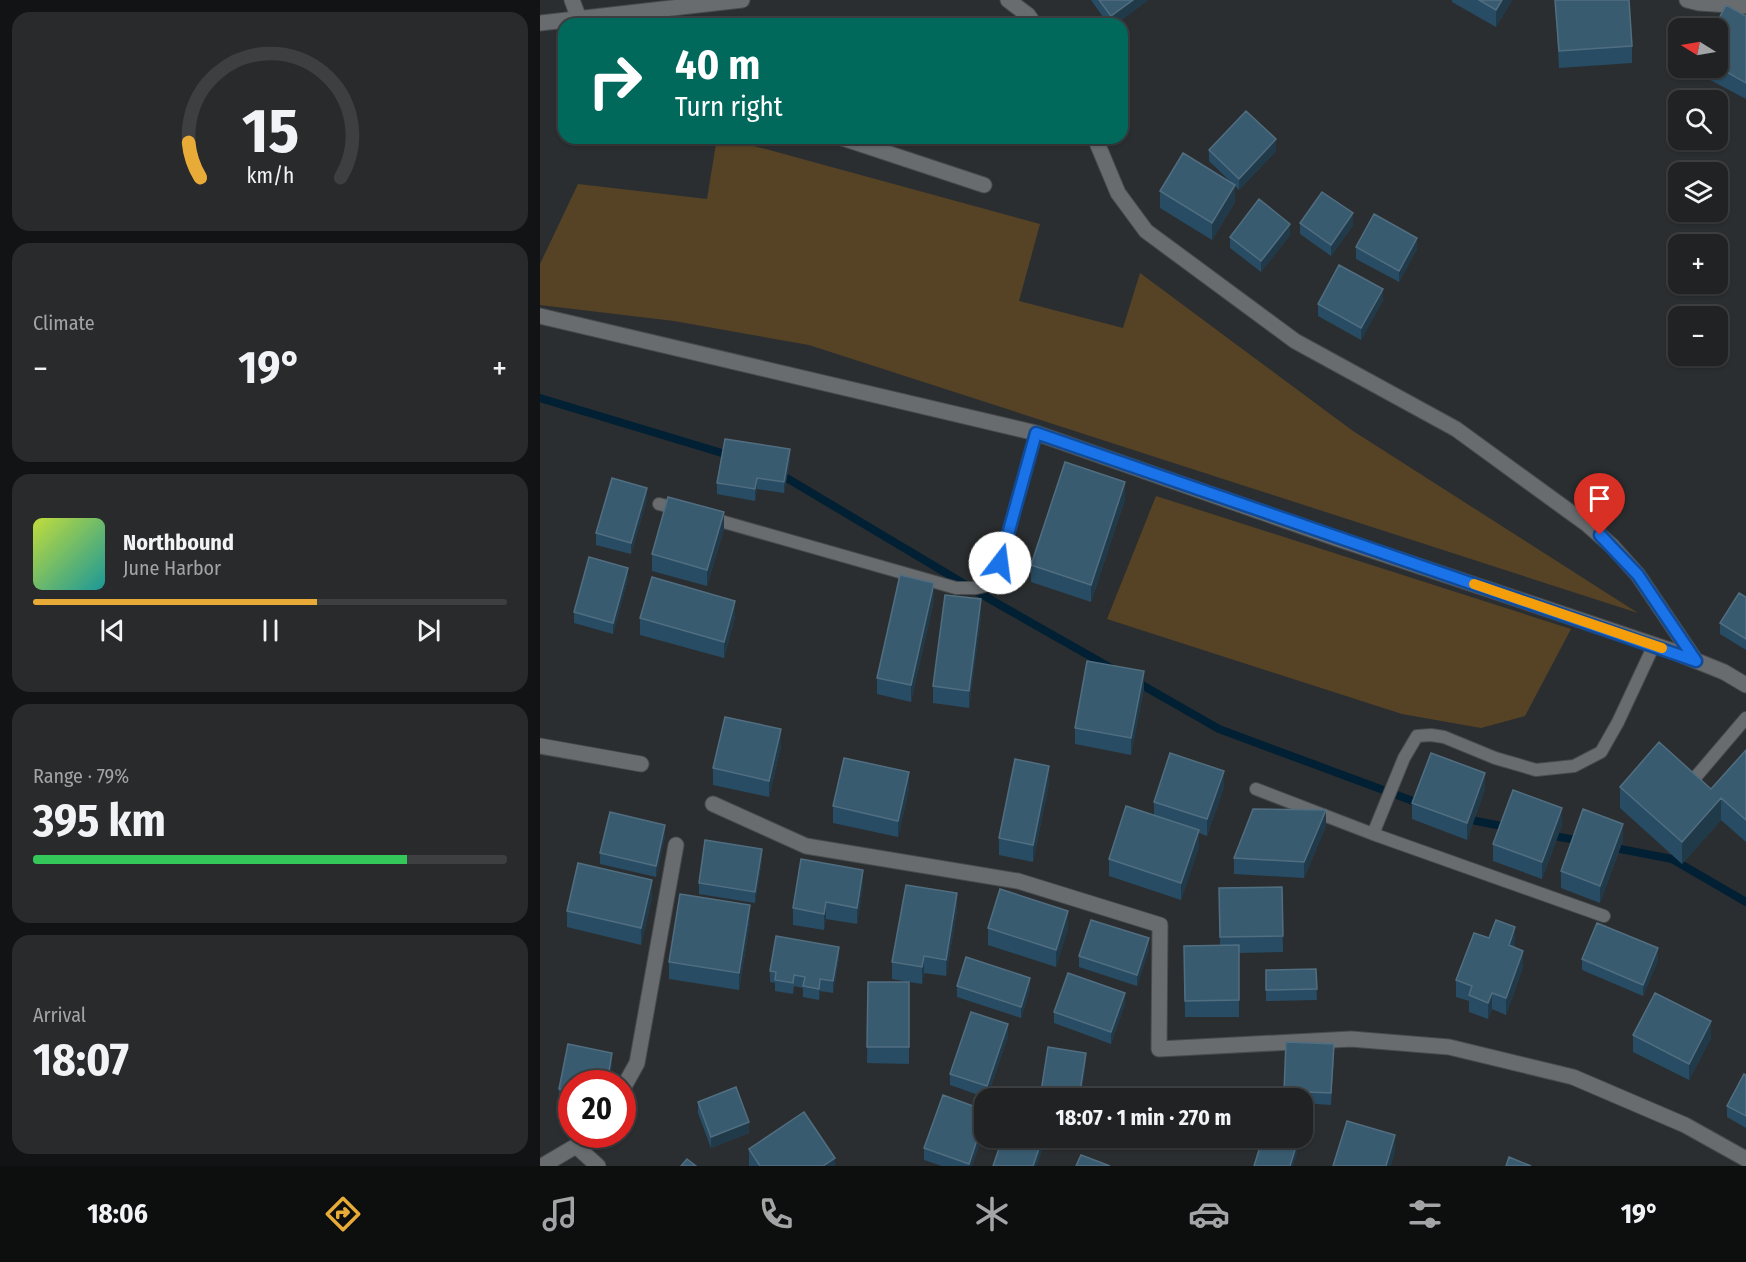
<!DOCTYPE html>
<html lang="en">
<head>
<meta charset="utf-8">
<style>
	:root { --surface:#202224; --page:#282a2c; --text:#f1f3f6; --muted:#a2a4a6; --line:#3d3f41; --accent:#e9ab38 }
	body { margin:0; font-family:"Fira Sans Condensed",sans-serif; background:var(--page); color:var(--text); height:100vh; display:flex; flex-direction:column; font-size:22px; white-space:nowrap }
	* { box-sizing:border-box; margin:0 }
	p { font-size:20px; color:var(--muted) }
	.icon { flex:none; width:33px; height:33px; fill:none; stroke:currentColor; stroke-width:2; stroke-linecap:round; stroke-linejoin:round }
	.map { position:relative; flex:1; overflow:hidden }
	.sheet { display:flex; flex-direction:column; gap:12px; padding:12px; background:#121314; width:540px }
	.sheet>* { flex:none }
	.banner { position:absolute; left:18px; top:18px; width:570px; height:126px; border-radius:18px; box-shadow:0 2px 4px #0004,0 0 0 2px var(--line); background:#00695c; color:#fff; overflow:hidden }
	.needle { width:39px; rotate:281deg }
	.tools { position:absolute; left:1128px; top:18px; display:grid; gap:12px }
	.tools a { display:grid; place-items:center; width:60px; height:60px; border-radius:12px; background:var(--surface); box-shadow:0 2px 4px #0004,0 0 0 2px var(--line); font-size:30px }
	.speed { position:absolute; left:18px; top:1070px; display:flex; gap:12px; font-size:30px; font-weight:700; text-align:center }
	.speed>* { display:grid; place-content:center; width:78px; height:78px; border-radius:50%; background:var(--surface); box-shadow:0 2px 4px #0004,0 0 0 2px var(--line); line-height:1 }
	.speed .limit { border:9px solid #d22; background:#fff; color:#111 }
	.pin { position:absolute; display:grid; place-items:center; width:51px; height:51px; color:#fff; margin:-62px -26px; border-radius:50% 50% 50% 0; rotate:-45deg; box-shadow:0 0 6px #0007 }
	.pin .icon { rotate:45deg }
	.me { position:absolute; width:66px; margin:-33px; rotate:15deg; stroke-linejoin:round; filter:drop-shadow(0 0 4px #0008) }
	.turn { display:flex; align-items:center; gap:21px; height:126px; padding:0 18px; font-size:27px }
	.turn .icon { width:78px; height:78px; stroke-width:2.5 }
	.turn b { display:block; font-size:42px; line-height:51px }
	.big { font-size:45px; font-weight:700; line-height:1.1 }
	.sheet .widget { flex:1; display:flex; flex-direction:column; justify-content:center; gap:9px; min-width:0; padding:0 21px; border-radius:18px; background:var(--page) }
	.sheet .dial { align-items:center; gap:0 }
	.dial svg { height:156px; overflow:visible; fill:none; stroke:var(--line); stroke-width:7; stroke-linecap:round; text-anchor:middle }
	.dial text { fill:var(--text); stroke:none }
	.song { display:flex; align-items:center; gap:18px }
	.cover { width:72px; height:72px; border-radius:9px; background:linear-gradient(135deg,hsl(70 70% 55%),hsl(180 70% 35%)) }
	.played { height:6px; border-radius:3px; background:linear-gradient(90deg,var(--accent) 60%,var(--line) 60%) }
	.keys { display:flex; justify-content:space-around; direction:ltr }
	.heat { display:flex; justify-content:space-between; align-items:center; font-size:33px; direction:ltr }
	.charge { height:9px; border-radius:4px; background:linear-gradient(90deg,#34c759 79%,var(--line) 0) }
	.trip { position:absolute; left:434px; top:1088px; width:339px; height:60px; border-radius:18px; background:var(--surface); box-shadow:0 2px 4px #0004,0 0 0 2px var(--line); font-weight:700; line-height:60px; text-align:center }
	.tabs { display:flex; height:96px; justify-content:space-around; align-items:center; background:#0d0e0e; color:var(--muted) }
	.tabs .icon { width:42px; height:42px }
	.tabs .current { color:var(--accent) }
	.tabs b { font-size:27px; color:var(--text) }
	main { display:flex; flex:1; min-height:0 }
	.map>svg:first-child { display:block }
	.green { fill:#564326 }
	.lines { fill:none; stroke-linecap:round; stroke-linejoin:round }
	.stream { stroke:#022033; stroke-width:8 }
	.service-casing { stroke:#484b4d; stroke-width:14 }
	.minor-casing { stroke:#484b4d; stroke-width:17 }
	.service { stroke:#686c6f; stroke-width:12 }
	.minor { stroke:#686c6f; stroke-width:15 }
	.wall { fill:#274c64 }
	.shaded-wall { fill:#213a4a }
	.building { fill:#395b70; stroke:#516e80; stroke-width:1.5 }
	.route-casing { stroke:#114b97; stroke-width:15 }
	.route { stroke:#1a73e8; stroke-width:10 }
	.slow { stroke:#f59e0b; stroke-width:10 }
</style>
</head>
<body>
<main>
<section class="sheet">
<div class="widget dial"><svg viewBox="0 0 100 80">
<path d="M14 69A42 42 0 1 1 86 69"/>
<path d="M14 69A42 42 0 0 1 8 51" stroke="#e9ab38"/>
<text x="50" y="56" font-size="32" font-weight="700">15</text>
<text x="50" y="72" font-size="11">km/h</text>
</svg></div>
<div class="widget"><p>Climate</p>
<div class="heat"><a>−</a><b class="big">19°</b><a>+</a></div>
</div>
<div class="widget">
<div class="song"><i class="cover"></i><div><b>Northbound</b><p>June Harbor</p></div></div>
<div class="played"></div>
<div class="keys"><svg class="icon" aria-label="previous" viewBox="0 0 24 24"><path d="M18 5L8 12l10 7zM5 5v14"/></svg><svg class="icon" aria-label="pause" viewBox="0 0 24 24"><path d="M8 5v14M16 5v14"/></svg><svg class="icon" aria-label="next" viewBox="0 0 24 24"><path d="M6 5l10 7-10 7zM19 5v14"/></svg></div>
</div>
<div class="widget"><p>Range · 79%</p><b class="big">395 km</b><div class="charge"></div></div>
<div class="widget"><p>Arrival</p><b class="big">18:07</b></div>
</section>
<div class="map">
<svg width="1206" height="1166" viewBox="0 0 1206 1166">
	<rect width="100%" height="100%" fill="#2b2e30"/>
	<path class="green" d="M177,138H185L500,224L479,301L583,328L600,273L813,431L1098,613L269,345L134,321L0,305V264L38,184L167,199Z
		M616,496L1031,629L985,716L941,728L862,714L567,619Z"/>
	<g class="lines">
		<path class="stream" d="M0,398L192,456
			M240,474L453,601L571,668
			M595,681L679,729L881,804
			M926,819L967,827
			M1009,835L1041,841
			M1070,847L1132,859L1206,902"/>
		<defs>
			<path id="service" d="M119,504L139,509
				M170,518L416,588C446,588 447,591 460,563L496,433
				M1154,779L1206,718
				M716,789L833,834L1064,916
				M833,834L864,758L877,736L891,735L904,737L955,758L996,770L1034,766L1061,752L1078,722L1114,645"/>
			<path id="minor" d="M32,0L41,24
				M468,0L488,15L494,24
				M1147,0L1159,3L1206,6
				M0,23L202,0
				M302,138L444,185
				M555,138L578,193L606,231L755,341L916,429L1048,525L1072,546L1098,575L1156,661
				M0,316L496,433L798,539L1127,649L1184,672L1206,685
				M0,746L101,764
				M173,804L266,846L478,881L620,925L619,1049L811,1039L909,1047L1033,1077L1145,1125L1206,1159
				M82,1090L97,1063L136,845
				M36,1146L49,1134
				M2,1166L36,1146L58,1166"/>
		</defs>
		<use href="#service" class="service-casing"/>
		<use href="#minor" class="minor-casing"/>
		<use href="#service" class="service"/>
		<use href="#minor" class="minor"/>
	</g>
	<path class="wall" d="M551,0H608L576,24H568Z
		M912,0H972L956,27L912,2Z
		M1015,0L1092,46V63L1019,68Z
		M1206,16V99L1159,74V68H1178Z
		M116,138H139L137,145Z
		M669,150L736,151L699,190L695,186V202L672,240L620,208V191L693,184L669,161Z
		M760,223L813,225L791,256L760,234Z
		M750,235L721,272L690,248V237Z
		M816,247L877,249L859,282L816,259Z
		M843,300L821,340L778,316V304Z
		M250,461L244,493L217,489L215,501L177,494V483Z
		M107,499L91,554L56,545V533Z
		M585,499L551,602L491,582V565Z
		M184,529L167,586L112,571V554Z
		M88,579L73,634L34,623V612Z
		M1206,597V650L1180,634V623Z
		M394,600L371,702L337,694V678Z
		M441,616L429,708L393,703V686Z
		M195,617L184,658L100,635V618Z
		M604,688L591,755L535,744V728Z
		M241,746L229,797L173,785V768Z
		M1206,750V842L1181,820L1142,864L1080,808V787L1171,789Z
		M509,783L493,862L459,855V838Z
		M684,787L667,836L659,833V847L641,900L569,876V859L614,815V802Z
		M369,789L358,837L293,823V806Z
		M945,789L927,840L872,819V803Z
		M1022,825L1002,879L953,861V844Z
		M786,826L764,878L694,874V858Z
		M125,836L116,877L60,864V853Z
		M1083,840L1060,903L1021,888V871Z
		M222,860L215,903L159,894V883Z
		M323,886L317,924L286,919L284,930L253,925V908Z
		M742,887L743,952L699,953V1017H645L644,946H680L679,888Z
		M112,897L101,945L27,927V911Z
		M417,910L406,976L384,973L382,984L369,982V1064L327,1063L328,982H369L352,979V962Z
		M210,922L199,990L129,979V962Z
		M448,928H528L516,967L448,945Z
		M949,938L975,944L974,947L983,967L966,1015L952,1009L948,1019L929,1012V1001L916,997V980Z
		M609,949L597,986L539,967V956Z
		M299,958L293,993L280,991L279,1000L263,997V988L254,986L253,994L235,991V983L230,982V971Z
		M1042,959L1118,960L1103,996L1042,970Z
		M776,969L777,1000L726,1001V970Z
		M417,986L490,989L481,1018L417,997Z
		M585,1004L571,1044L514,1023V1012Z
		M1093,1035L1171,1038L1149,1080L1093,1052Z
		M468,1036L447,1098L410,1085V1074Z
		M746,1042L794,1056L791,1105L762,1103V1098H744Z
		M28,1044L72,1053V1064L69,1083H32V1103L19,1101V1089Z
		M1206,1075V1128L1187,1117V1106Z
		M158,1102L209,1133L171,1148L158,1113Z
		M444,1110V1130L432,1166H402L384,1160V1148Z
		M209,1149L295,1166H209Z"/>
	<path class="shaded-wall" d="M593,0H608L576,24H571V16Z
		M962,0H972L956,27V10Z
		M736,139V151L699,190V179Z
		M695,185V202L672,240V223Z
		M813,213V225L791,256V245Z
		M750,224V235L721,272V261Z
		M877,238V249L859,282V271Z
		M843,289V300L821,340V328Z
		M250,449V461L244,493V482Z
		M217,478V489L215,501V489Z
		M585,482V499L551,602V585Z
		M107,488V499L91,554V543Z
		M184,512V529L167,586V570Z
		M88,568V579L73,634V623Z
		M394,583V600L371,702V685Z
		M441,599V616L429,708V691Z
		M195,601V617L184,658V642Z
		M604,671V688L591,755V738Z
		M241,729V746L229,797V781Z
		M509,766V783L493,862V845Z
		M684,771V787L667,836V819Z
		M369,772V789L358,837V821Z
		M945,773V789L927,840V823Z
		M1181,798V820L1142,864V842Z
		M1022,808V825L1002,879V862Z
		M786,810V826L764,878V862Z
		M1083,824V840L1060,903V886Z
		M125,825V836L116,877V866Z
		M659,830V847L641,900V883Z
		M222,849V860L215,903V892Z
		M323,870V886L317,924V908Z
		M112,880V897L101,945V928Z
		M417,893V910L406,976V960Z
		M286,902V919L284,930V914Z
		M210,905V922L199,990V973Z
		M528,911V928L516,967V950Z
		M975,927V944L969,962V945Z
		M609,938V949L597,986V975Z
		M299,947V958L293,993V981Z
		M1118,948V960L1103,996V985Z
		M983,951V967L966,1015V998Z
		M384,956V973L382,984V967Z
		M490,978V989L481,1018V1007Z
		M280,979V991L279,1000V989Z
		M585,993V1004L571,1044V1032Z
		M952,993V1009L948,1019V1003Z
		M1171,1021V1038L1149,1080V1064Z
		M468,1024V1036L447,1098V1086Z
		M72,1053V1064L69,1083H67Z
		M546,1053V1064L541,1098H539Z
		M444,1119V1130L432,1166H429Z
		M209,1122V1133L171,1148V1137Z
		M855,1135V1152L851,1166H846Z
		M503,1137H506V1138L497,1166H493Z
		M757,1143V1154L753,1166H750Z
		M295,1158V1166H283Z"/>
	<path class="building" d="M559,0H593L571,16Z
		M939,0H962L956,10Z
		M1015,0H1089L1092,46L1019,51Z
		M1186,5L1206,16V83L1178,67V28H1174Z
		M706,111L736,139L699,179L669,150Z
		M643,153L695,185L672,223L620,191Z
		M782,192L813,213L791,245L760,223Z
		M719,199L750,224L721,261L690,237Z
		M834,214L877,238L859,271L816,247Z
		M799,265L843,289L821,328L778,304Z
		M185,439L250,449L244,482L217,478L215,489L177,483Z
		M525,462L585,482L551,585L491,565Z
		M72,478L107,488L91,543L56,533Z
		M128,497L184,512L167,570L112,554Z
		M49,557L88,568L73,623L34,612Z
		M360,575L394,583L371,685L337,678Z
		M112,577L195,601L184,642L100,618Z
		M1199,593L1206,597V639L1180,623Z
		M405,595L441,599L429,691L393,686Z
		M547,661L604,671L591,738L535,728Z
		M185,717L241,729L229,781L173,768Z
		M1119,742L1171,789L1206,750V820L1181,798L1142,842L1080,787Z
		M630,753L684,771L667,819L614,802Z
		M891,753L945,773L927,823L872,803Z
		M304,758L369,772L358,821L293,806Z
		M475,759L509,766L493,845L459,838Z
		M973,790L1022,808L1002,862L953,844Z
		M586,806L659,830L641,883L569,859Z
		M713,809L786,810L764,862L694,858Z
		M1043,809L1083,824L1060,886L1021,871Z
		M70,812L125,825L116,866L60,853Z
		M165,840L222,849L215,892L159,883Z
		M261,859L323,870L317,908L286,902L284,914L253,908Z
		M38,863L112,880L101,928L27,911Z
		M366,885L417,893L406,960L384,956L382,967L352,962Z
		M742,887L743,936L680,937L679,888Z
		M460,889L528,911L516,950L448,928Z
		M140,894L210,905L199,973L129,962Z
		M551,920L609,938L597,975L539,956Z
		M956,920L975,927L969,945L983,951L966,998L952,993L948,1003L929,995L932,986L916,980L934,933L949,938Z
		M1057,923L1118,948L1103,985L1042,959Z
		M236,936L299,947L293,981L280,979L279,989L263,986L265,977L254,975L253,983L235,980L236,972L230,971Z
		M699,945V1000L645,1001L644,946Z
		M426,957L490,978L481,1007L417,986Z
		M776,969L777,989L726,990V970Z
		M528,973L585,993L571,1032L514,1012Z
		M328,982H369V1047H327Z
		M1115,993L1171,1021L1149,1064L1093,1035Z
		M431,1012L468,1024L447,1086L410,1074Z
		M746,1042L794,1044L791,1093L744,1091Z
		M28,1044L72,1053L67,1083H32V1092L19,1089Z
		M508,1047L546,1053L539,1098H500Z
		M1204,1074L1206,1075V1116L1187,1106Z
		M196,1087L209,1122L171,1137L158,1102Z
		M403,1095L444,1110V1119L429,1164L384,1148Z
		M264,1112L295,1158L283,1166H220L209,1149Z
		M807,1121L855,1135L846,1166H793Z
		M463,1137H503L493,1166H453Z
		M723,1137H737L757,1143L750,1166H714Z
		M541,1155L570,1166H536Z
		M969,1157L991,1166H966Z
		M147,1159L156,1166H141Z"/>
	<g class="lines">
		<defs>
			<path id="route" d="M460,563L496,433L1156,661L1098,575L1060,535"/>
		</defs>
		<use href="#route" class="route-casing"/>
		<use href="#route" class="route"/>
		<path class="slow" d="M934,584L1122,648"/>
	</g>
</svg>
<div class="tools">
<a><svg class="needle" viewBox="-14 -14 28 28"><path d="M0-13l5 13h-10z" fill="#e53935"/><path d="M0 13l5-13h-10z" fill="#a2a4a6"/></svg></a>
<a><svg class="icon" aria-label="search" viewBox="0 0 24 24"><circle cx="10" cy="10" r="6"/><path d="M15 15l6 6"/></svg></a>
<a><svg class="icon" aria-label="layers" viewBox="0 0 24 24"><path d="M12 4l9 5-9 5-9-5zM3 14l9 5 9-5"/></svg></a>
<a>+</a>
<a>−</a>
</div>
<div class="speed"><div class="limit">20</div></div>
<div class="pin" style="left:1060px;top:535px;background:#d93025"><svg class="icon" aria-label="arrive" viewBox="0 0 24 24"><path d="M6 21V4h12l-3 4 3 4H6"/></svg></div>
<svg class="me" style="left:460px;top:563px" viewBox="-20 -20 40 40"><circle r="19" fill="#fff"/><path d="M0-13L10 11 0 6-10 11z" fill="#1a73e8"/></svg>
<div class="trip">18:07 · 1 min · 270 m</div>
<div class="banner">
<div class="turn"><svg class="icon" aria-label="right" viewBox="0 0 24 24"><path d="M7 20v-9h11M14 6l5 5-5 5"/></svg><div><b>40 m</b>Turn right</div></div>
</div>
</div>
</main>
<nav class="tabs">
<b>18:06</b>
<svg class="icon current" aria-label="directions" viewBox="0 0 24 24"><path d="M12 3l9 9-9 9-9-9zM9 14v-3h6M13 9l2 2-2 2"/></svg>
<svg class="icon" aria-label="music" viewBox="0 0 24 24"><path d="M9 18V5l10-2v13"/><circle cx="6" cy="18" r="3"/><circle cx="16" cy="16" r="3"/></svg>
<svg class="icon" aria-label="phone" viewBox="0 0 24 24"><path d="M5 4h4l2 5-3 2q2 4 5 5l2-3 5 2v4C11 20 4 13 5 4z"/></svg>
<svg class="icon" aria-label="climate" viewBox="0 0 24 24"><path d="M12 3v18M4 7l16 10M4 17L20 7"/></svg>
<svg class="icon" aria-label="car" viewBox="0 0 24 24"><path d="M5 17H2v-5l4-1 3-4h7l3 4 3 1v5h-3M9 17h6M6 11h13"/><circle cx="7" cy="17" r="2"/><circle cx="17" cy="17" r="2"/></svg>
<svg class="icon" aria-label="filters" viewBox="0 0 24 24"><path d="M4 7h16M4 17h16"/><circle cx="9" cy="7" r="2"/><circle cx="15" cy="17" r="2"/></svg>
<b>19°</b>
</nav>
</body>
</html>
